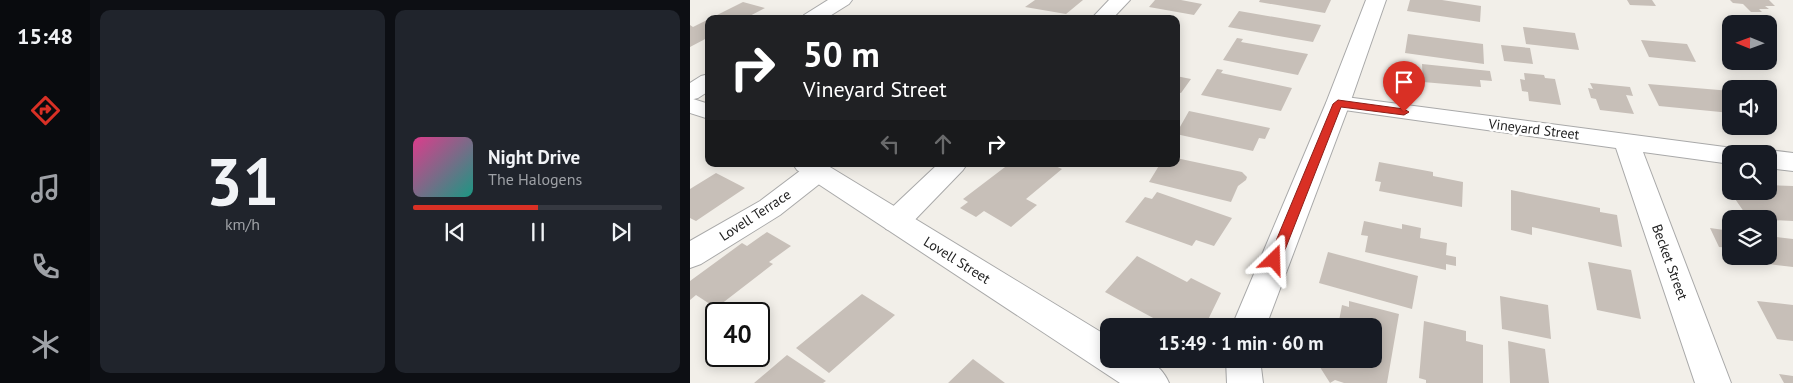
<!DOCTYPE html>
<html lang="en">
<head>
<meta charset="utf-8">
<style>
	:root { --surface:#171b24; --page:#20242c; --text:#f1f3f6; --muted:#9ea1a6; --line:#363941; --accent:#d93025 }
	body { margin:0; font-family:"PT Sans",sans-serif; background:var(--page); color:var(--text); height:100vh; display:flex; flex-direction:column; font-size:19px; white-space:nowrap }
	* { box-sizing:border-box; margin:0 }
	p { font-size:16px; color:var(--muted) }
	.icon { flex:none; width:28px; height:28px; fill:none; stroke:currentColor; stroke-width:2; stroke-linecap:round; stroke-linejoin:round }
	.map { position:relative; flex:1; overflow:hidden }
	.sheet { display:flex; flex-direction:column; gap:10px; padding:10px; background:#0d0f14; width:600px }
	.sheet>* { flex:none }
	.guide { position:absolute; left:15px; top:15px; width:475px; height:152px; border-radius:10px; box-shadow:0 2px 12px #0003; background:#202124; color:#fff; overflow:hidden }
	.needle { width:32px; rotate:271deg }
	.tools { position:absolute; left:1032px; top:15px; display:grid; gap:10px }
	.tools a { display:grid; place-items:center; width:55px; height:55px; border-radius:10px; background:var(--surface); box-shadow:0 2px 12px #0003; font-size:25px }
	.speed { position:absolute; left:15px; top:302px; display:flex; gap:10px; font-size:25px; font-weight:700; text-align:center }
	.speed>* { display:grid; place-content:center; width:65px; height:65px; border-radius:50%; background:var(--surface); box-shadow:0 2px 12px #0003; line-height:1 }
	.speed .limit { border:2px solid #111; border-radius:8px; background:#fff; color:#111 }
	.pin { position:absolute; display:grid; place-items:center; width:42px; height:42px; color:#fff; margin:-51px -21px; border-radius:50% 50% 50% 0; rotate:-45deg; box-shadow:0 0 5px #0007 }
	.pin .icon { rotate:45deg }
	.me { position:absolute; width:55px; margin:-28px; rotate:22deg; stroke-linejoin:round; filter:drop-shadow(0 0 4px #0008) }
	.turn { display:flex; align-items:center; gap:18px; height:105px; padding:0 15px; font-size:22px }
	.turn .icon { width:65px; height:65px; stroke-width:2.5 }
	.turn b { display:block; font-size:35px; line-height:42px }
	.lanes { display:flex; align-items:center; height:48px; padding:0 15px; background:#0003; justify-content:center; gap:25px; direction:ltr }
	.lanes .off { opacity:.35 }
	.sheet .card { flex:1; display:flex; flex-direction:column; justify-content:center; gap:8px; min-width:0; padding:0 18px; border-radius:10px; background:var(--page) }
	.sheet .dial { align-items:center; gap:0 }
	.dial b { font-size:65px; line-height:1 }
	.song { display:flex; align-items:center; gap:15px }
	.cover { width:60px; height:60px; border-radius:8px; background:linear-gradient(135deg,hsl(330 70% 55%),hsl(170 70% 35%)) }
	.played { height:5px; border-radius:2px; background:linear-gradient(90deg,var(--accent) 50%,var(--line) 50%) }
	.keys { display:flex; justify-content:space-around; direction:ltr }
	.sheet .tiles { flex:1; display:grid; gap:10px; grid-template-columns:repeat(2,1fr) }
	.trip { position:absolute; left:410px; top:318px; width:282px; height:50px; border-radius:10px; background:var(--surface); box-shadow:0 2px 12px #0003; font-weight:700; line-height:50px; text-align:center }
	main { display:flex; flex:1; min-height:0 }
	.tabs { display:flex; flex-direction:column; width:90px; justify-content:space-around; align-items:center; background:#090b0e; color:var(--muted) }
	.tabs .icon { width:35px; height:35px }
	.tabs .selected { color:var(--accent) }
	.tabs b { font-size:22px; color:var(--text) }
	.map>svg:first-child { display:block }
	.building { fill:#c7bfb8 }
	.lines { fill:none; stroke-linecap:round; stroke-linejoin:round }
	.minor-casing { stroke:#a9a9a9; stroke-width:2 }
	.tertiary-casing { stroke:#a9a9a9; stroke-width:2 }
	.minor { fill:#fff; fill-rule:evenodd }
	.tertiary { fill:#fff; fill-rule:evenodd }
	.route { fill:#d93025; stroke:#8d1f18 }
	.labels { text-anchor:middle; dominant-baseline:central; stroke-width:5; stroke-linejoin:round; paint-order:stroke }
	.street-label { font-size:14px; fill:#222; stroke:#fff }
</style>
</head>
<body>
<main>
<nav class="tabs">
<b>15:48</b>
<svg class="icon selected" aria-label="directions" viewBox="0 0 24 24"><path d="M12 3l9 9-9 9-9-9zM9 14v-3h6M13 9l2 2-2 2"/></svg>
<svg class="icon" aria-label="music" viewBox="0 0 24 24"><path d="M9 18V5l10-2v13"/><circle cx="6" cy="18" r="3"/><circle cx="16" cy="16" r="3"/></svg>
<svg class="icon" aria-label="phone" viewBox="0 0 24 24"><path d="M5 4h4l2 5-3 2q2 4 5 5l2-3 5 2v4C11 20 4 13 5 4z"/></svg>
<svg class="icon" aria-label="climate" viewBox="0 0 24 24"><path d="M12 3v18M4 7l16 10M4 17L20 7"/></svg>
</nav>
<section class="sheet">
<div class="tiles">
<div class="card dial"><b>31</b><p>km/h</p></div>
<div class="card">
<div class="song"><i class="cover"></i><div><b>Night Drive</b><p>The Halogens</p></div></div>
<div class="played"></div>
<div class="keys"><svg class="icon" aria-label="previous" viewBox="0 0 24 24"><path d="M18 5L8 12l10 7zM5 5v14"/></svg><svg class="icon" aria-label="pause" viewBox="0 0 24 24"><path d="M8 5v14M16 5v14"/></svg><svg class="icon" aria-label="next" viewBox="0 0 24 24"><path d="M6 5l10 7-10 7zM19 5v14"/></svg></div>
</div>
</div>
</section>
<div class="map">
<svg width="1103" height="383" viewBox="0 0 1103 383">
	<rect width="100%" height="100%" fill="#f2efe9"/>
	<path class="building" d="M345,0H393L376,14L335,7Z
		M465,0H491L512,4L504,15L459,7Z
		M570,0H641L635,13L569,2Z
		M720,0H752L791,6L790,22L717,11Z
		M937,0H962L966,6L940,5Z
		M1040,0H1079L1085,6H1075L1079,9H1069L1072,12H1061L1053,4L1043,3Z
		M53,2L75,8L54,19H19V37L0,47V25L3,27Z
		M549,11L631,25L623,42L538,27Z
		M833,27L885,33L889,50L836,44Z
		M718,34L793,44L794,64L715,53Z
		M547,38L553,39L551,42L618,54L608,75L533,60Z
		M951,40L997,44L1006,62L959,57Z
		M811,45L840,48L843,64L814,61Z
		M732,64L800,71L802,81L790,80L791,87L733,82Z
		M527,69L533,70L531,73L602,88L591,111L511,95Z
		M834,73L854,75L855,78L865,79L871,105L839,101L838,92L832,91L830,79L835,80Z
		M486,76L501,79L491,93L486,92Z
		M900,83L940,87L943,96L936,95L944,114L910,110L906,99L901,98L898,88L903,89Z
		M958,84L1041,91V113L969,106Z
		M499,111L580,128L575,139L569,138L563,151L486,134Z
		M486,158L552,172L557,177L556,180L548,186L541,202L459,182L470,164H486Z
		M689,162L743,172V176L773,182L772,207L689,191L691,182L685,181Z
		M319,164H361L372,169L336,199L347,205L321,227L294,211L286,217L270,208L278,202L273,199Z
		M26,173L55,188L6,221L0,218V189Z
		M1079,185L1103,186V221L1059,219L1043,196L1054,197L1050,191H1079Z
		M821,190L910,208V212L927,215L932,247L842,227V235L821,230Z
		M467,192L542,218L524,246L506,240L502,246L435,222L455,197L462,199Z
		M674,221L712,229V224L731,228L730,238L757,243L756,255L766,257V266L756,264V270L675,252L678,236L671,235Z
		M1020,228L1041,231V248L1029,247Z
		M77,232L101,246L79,262L83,264L26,308L6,295L0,300V281L52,243L57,246Z
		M1079,236L1103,239V267L1047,260L1046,256H1079Z
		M638,252L728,276L722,309L629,283Z
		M447,256L497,282L501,278L531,293L515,326H478L415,292Z
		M898,262L941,270L951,319L907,310Z
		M172,294L205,315L139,373L106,348Z
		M810,296L858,305L861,339L812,329Z
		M659,301L709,314L697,383H654L645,380L640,383L628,364L639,359H684V326H648L652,305L659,307Z
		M1067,301L1103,305V341L1087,339Z
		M734,321L776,331V341L793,345V383H736V380L729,378Z
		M818,341L855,349L859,383H820Z
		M97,355L136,381L133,383H64Z
		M283,359L315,383H258Z
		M1089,374L1103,376V383H1094Z"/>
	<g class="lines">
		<defs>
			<path id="minor" d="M138,0H162L159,4L135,19H111L114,15Z
				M419,0H440L422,19H401Z
				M19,74V91L8,98L0,100V83L11,76Z
				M648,96L1050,149L1053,154H1041V164L953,152L1041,383H1005L926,148L640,108L636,103L640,98Z
				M1079,150L1103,153V171L1079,168V154H1069Z
				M119,164H135L141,171L137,178L90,215L11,264L0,268V241L70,201Z
				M248,164H277L273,170L216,229L206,232L196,229L192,221L196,213Z"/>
			<path id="tertiary" d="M676,0H696L660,103L576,326H542L636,103Z
				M0,98L19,104V119L0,113Z
				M103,164H135L419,337V359C445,359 467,355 479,383H430L107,170Z
				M536,359H570L573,383H537Z"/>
		</defs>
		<use href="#minor" class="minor-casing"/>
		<use href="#tertiary" class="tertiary-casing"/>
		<use href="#minor" class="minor"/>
		<use href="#tertiary" class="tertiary"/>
	</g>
	<path class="route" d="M648,100L714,109L719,112L714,115L651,107L591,260L589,264H580L578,260L643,104Z"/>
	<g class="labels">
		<g class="street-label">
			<text transform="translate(844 129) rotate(7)">Vineyard Street</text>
			<text transform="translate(65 215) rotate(-33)">Lovell Terrace</text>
			<text transform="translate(267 260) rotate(32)">Lovell Street</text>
			<text transform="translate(980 262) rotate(70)">Becket Street</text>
		</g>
	</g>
</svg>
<div class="tools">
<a><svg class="needle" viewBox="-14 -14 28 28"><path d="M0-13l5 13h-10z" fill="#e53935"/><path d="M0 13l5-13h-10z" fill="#9ea1a6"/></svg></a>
<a><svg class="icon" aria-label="sound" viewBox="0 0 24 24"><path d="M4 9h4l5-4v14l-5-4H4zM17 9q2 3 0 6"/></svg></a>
<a><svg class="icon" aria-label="search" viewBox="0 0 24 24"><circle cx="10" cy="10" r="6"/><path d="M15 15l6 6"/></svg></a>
<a><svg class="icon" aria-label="layers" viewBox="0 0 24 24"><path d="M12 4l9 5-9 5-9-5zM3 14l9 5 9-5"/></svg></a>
</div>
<div class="speed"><div class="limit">40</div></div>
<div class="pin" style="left:714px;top:112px;background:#d93025"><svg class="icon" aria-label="arrive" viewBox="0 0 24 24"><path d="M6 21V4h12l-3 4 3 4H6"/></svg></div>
<svg class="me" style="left:584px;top:260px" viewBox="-20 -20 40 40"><path d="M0-17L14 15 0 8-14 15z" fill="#d93025" stroke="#fff" stroke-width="4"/></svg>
<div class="trip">15:49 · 1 min · 60 m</div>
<div class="guide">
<div class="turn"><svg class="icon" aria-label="right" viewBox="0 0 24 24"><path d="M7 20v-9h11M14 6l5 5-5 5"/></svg><div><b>50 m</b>Vineyard Street</div></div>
<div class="lanes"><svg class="icon off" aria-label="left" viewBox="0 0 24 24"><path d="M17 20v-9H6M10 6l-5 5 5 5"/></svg><svg class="icon off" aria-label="ahead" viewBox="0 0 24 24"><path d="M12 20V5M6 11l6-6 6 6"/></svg><svg class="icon" aria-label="right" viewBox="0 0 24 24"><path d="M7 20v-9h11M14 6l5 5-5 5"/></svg></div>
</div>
</div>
</main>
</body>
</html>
